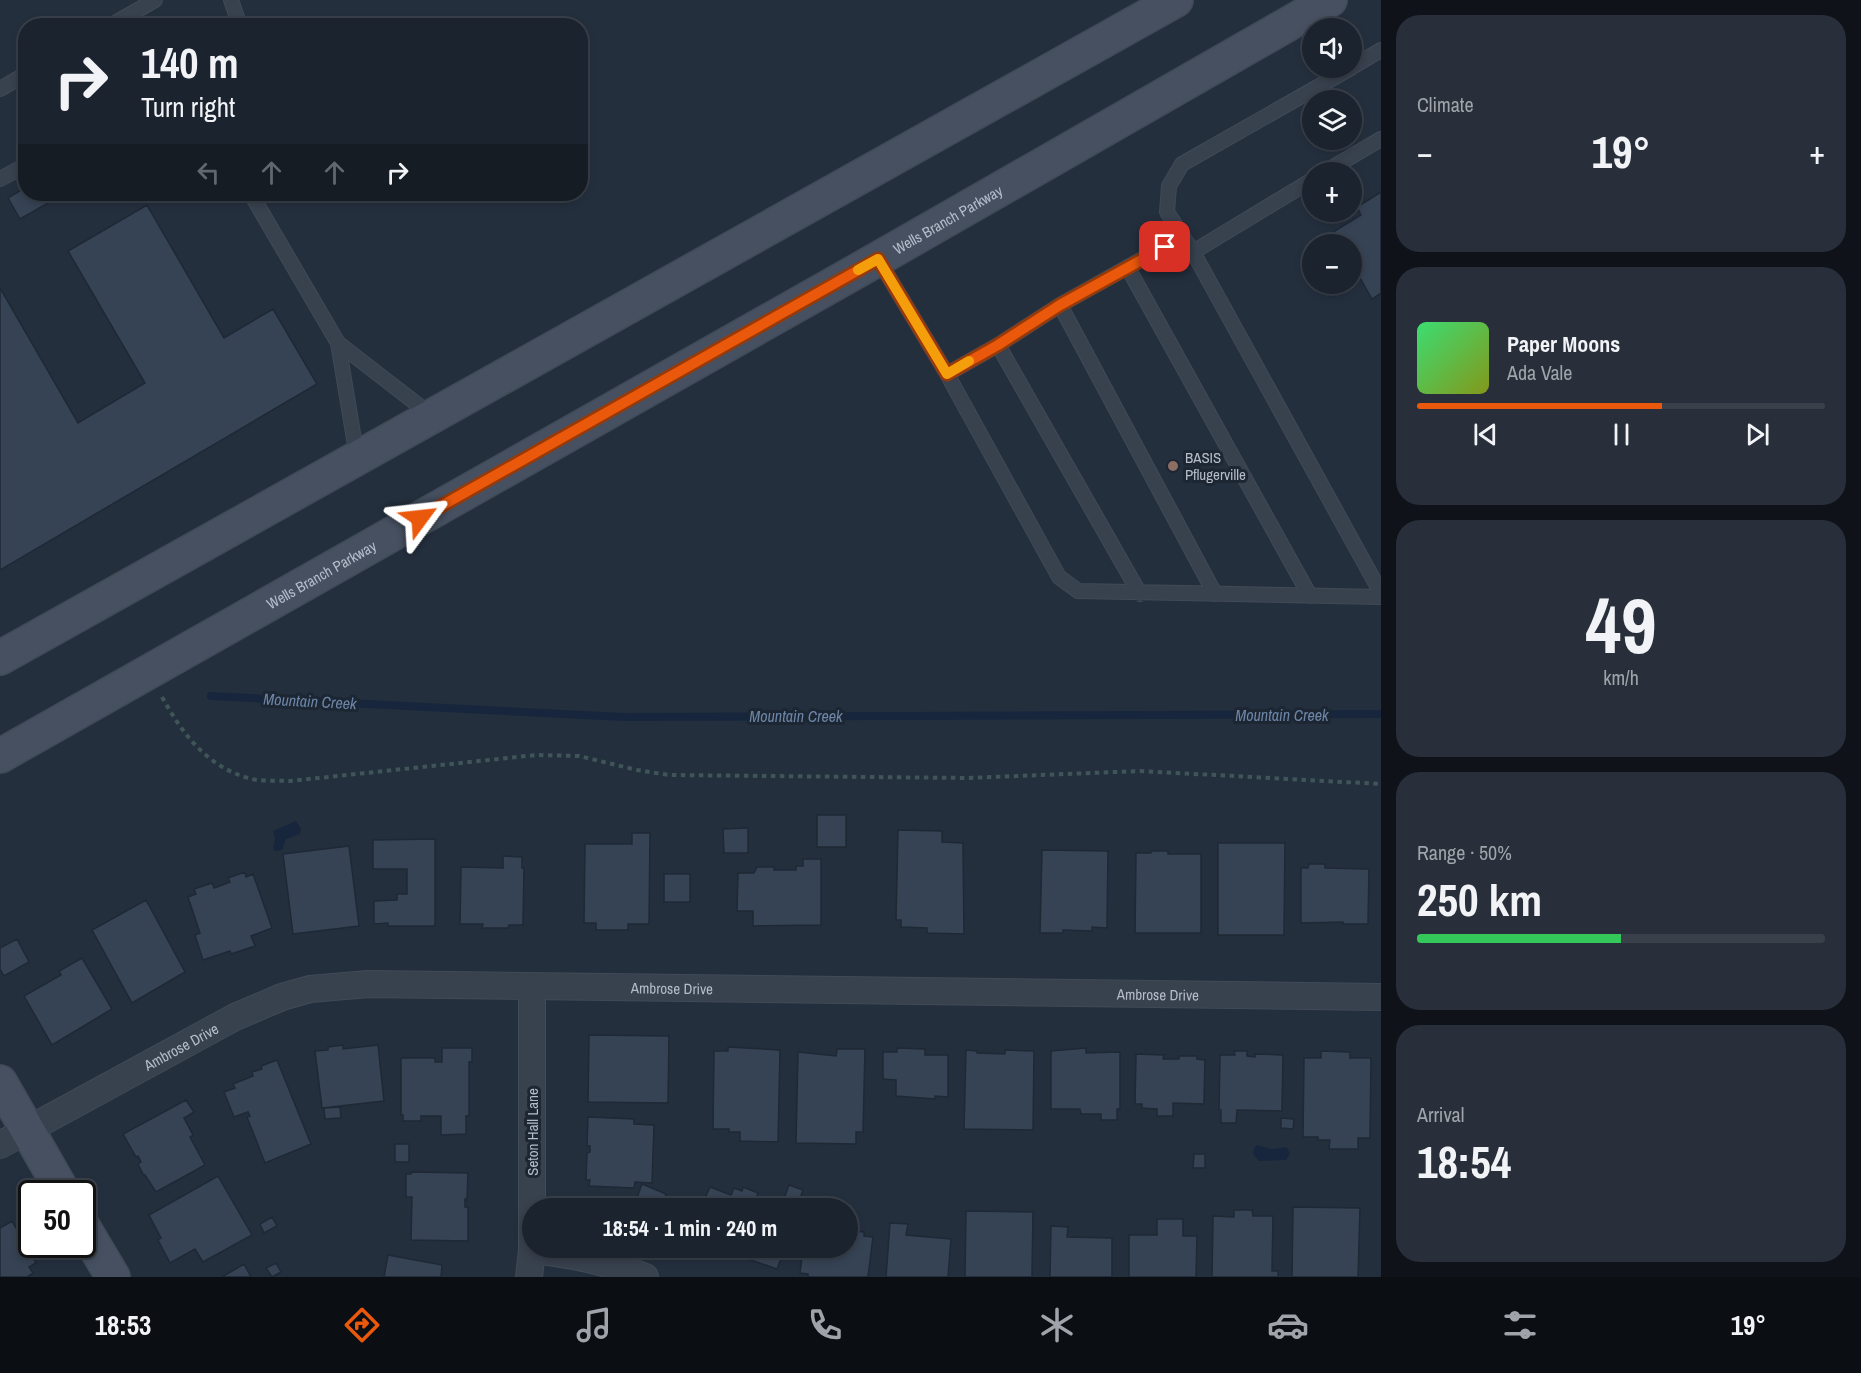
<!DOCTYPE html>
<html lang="en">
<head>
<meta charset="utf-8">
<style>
	:root { --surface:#1b232e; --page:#282f3a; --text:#f1f3f6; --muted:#a0a4aa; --line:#39404a; --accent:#ea580c }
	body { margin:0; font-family:"Archivo Narrow",sans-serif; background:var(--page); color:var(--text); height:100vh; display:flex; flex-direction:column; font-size:22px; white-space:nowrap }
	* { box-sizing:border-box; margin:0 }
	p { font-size:20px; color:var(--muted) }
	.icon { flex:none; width:33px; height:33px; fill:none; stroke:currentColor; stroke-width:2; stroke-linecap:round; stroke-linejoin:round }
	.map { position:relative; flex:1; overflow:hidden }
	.side { display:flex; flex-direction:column; gap:15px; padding:15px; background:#0f1319; width:480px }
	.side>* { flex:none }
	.guide { position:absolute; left:18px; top:18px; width:570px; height:183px; border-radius:24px; box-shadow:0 3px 9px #0003,0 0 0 2px var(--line); background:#1b232e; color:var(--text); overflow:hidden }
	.fabs { position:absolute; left:1302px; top:18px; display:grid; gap:12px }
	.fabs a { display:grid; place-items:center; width:60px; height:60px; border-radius:50%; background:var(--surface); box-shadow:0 3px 9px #0003,0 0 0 2px var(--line); font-size:30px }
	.speed { position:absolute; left:18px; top:1180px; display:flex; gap:12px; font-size:30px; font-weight:700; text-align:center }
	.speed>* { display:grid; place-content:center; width:78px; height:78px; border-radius:50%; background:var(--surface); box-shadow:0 3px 9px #0003,0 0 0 2px var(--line); line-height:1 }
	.speed .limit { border:3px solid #111; border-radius:9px; background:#fff; color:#111 }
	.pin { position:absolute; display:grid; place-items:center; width:51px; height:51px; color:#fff; margin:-26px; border-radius:12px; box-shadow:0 3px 9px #0006 }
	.me { position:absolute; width:66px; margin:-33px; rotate:60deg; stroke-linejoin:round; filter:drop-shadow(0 0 4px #0008) }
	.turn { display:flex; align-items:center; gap:21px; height:126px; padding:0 24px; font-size:27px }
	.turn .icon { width:78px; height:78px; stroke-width:2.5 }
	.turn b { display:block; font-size:42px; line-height:51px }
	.lanes { display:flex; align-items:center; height:57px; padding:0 24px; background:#0003; justify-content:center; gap:30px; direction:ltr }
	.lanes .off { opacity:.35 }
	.big { font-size:45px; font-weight:800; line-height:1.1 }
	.side .widget { flex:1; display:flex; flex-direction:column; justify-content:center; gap:9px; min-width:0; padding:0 21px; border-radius:24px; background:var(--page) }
	.side .dial { align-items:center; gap:0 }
	.dial b { font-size:78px; line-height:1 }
	.song { display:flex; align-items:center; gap:18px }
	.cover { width:72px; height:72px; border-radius:9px; background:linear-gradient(135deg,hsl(140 70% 55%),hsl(70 70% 35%)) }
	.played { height:6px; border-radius:3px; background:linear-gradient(90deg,var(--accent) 60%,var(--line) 60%) }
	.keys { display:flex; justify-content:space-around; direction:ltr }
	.heat { display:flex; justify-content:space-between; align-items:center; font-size:33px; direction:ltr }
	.charge { height:9px; border-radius:4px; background:linear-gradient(90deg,#34c759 50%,var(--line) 0) }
	.trip { position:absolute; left:522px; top:1198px; width:336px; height:60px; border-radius:30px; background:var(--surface); box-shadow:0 3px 9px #0003,0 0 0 2px var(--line); font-weight:800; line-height:60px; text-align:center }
	.menu { display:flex; height:96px; justify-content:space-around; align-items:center; background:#0b0e12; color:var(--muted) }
	.menu .icon { width:42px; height:42px }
	.menu .on { color:var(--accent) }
	.menu b { font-size:27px; color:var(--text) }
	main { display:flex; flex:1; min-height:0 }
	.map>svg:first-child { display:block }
	.water { fill:#17263c }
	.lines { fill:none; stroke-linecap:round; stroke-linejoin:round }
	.stream { stroke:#17263c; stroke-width:8 }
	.building { fill:#364354; stroke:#1f2835; stroke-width:1.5 }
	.lane-casing { stroke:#414a57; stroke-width:16 }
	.street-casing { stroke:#414a57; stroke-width:28 }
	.secondary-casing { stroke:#414a57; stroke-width:36 }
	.path { stroke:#3f5557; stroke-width:4; stroke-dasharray:4.5 4.5; stroke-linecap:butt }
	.lane { stroke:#38414e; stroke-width:14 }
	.street { stroke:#38414e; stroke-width:26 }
	.secondary { stroke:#465061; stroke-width:33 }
	.route-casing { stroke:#983908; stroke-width:15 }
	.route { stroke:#ea580c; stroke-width:10 }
	.slow { stroke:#f59e0b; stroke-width:10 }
	.education-dot { fill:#8d6e63; stroke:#1d2633; stroke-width:2 }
	.labels { text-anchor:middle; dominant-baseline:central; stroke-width:6; stroke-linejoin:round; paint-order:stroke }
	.street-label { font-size:15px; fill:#b4bcc9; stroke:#1d2633 }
	.poi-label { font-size:15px; fill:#b4bcc9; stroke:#1d2633; text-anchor:start }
	.water-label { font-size:16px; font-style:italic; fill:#6d86a8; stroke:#1d2633 }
</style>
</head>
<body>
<main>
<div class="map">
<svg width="1381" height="1277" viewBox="0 0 1381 1277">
	<rect width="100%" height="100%" fill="#242f3e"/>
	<path class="water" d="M296,821L301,829L300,834L286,839L282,850L275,851L273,848L275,839L273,831Z
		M1257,1145L1272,1149L1287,1147L1290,1154L1286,1160L1259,1161L1253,1154L1254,1148Z"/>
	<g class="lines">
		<path class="stream" d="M211,696L623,717L1381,714"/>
	</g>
	<path class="building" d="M26,187V194H64L20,219L8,198Z
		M1381,192V293L1372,299L1352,264V244H1340L1333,232L1361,215L1357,207Z
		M147,205L224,338L273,309L317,384L0,570V288L78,423L145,383L68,251Z
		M817,815H846V847H817Z
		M748,828V853H724L723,829Z
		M898,830L942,831V842L963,843L964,934L927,933V928L901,927V920H896Z
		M632,833H650L649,924H628V930H596V923H584L585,844H632Z
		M435,839V926H388V923L374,924V901L397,900V894H407V869H373V840Z
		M1218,843H1285L1284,935H1218Z
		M349,846L359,926L293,934L283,854Z
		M1042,850L1108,851L1107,928L1092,927V931L1063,930V933H1040Z
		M1151,851H1168V854H1201V933H1135L1136,853H1151Z
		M503,856L522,857V868H524L523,925H509L508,928H482L483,924H460L461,867L503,868Z
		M803,859H821V925L753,926V911H737L738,873H754L757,867H774V870H796V866H803Z
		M1309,864H1325V868L1369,869L1368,924H1343V922L1301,923V868H1308Z
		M245,872L246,877L253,874L272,928L251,936L255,946L231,954L230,951L203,960L195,935L200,933L188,897L196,894L194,889L212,883L214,888L230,882L228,878Z
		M664,874H690V902H664Z
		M146,900L185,972L132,1003L92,930Z
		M17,939L29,962L4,976L0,969V948Z
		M82,958L112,1009L52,1045L24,996L61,975L59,971Z
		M589,1035L669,1036L668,1103L588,1102Z
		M343,1045V1049L378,1045L384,1101L322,1108L315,1051L328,1050V1047Z
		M728,1047L780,1050L778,1142L740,1141V1132H729V1129H713L714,1051H728Z
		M442,1048H472V1062H469V1116H466V1134L441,1135V1116H421V1121H403V1115H401V1058H435V1062H442Z
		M897,1048L925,1049V1055H948V1097L935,1096V1099L896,1096V1080L883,1079V1052H897Z
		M1086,1048V1053L1120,1052V1109H1117V1120H1101V1114H1081L1080,1109H1051V1051Z
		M837,1049H865L863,1132H856V1144L796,1143L798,1052L836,1056Z
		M966,1050L977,1051V1053L1005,1054V1050L1034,1051L1033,1130L964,1129Z
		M1234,1051H1247V1056L1255,1057V1054L1283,1055L1282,1111L1237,1110L1236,1123H1221V1110H1219L1220,1055H1235Z
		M1321,1051L1350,1052V1058H1371L1370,1138H1358V1149H1329L1330,1140H1318V1137H1303L1304,1058H1321Z
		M1136,1054L1164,1055L1163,1059H1179V1056H1197V1059L1205,1060L1204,1104L1173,1103V1116H1157V1109L1142,1108V1104H1135Z
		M277,1060L311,1144L265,1163L247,1117L250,1116L248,1112L234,1117L224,1092L235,1088L233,1084L253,1076L252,1072L262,1069L261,1066Z
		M186,1100L194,1112L184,1118L193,1135L190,1137L205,1165L156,1192L145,1175L144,1176L138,1164L141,1162L138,1156L136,1157L123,1134Z
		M340,1107L341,1118L325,1119L324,1108Z
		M588,1117L634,1119V1124L654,1125L652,1183L635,1182L634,1188L589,1186L590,1180H586L587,1153L590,1152V1146H587Z
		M1281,1118L1294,1119L1293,1129L1281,1128Z
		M395,1144H409V1162H395Z
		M1194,1154H1205V1168H1193Z
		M411,1172L468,1173L467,1200L465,1199V1207H468V1241L411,1240L412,1197H406V1174H411Z
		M218,1176L252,1235L203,1262L195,1249L170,1263L158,1240L161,1238L149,1215Z
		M642,1184L666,1194L660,1209H633Z
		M789,1185L803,1190L799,1201L785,1196Z
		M710,1187L731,1195L734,1188L742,1191L743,1187L758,1193L757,1196L793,1209H700Z
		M1293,1207L1360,1208L1358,1277H1292Z
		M1234,1210H1252L1253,1216H1273L1272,1271H1278V1277H1212L1213,1216L1234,1217Z
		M966,1211L1033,1212L1032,1277H965Z
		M272,1217L277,1226L264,1233L260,1224Z
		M1157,1219H1183V1236H1197L1196,1277H1129V1235H1157Z
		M12,1221L36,1263L29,1267L33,1273L27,1277H0V1228Z
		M848,1223L851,1224L850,1234H854V1231L864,1232V1236L873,1237L868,1277H808V1274L800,1273L803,1248H848Z
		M890,1223L908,1224L906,1235L951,1239L948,1277H886Z
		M1051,1226L1068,1227L1067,1237L1112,1238V1277H1050Z
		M723,1248H785L777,1269L745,1258L746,1255Z
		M388,1255L442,1265L441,1277H384Z
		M276,1263L281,1272L272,1277L266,1268Z
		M244,1264L251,1277H222Z"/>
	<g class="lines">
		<defs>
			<path id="lane" d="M231,0L240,26
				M110,26L155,0
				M1352,67L1381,50
				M0,89L26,74
				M1325,172L1381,139
				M0,179L26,165
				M1312,180L1193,252L1167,212L1169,186L1182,164L1351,68
				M251,194L338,343
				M1193,252L1381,593
				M878,259L947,374L998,345L1060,305L1183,236
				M1128,268L1310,596
				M1060,305L1215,594
				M998,345L1140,594
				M947,374L1059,577L1078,591L1381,597
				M357,457L338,343L431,415"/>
			<g id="street">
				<path id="s1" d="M0,1145L235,1017L282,997L310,989L368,984L1381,997"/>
				<path d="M532,1250C571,1254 609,1262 645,1277"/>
				<path d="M529,1277L532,1250V987"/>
			</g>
			<g id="secondary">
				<path d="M0,658L1176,0"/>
				<path id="s2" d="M0,756L878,259L1330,0"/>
				<path d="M0,1082L64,1194"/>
				<path d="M82,1225L113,1277"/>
			</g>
		</defs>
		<use href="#lane" class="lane-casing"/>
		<use href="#street" class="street-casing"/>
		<use href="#secondary" class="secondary-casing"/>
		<path class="path" d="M162,697C182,733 206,766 248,778C260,782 276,780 290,781L536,755L579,756L637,770L669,775L968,778L1140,771L1381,784"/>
		<use href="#lane" class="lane"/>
		<use href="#street" class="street"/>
		<use href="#secondary" class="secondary"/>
	</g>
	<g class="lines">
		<defs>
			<path id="route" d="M420,518L878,259L947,374L998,345L1060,305L1165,247"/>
		</defs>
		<use href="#route" class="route-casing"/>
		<use href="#route" class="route"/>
		<path class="slow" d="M858,270L878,259L947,374L969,361"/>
	</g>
	<circle class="education-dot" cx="1173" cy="466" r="6"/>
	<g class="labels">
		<g class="street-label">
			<text stroke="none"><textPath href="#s2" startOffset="1089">Wells Branch Parkway</textPath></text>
			<text stroke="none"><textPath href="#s2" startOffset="369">Wells Branch Parkway</textPath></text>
			<text stroke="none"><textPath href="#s1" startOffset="710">Ambrose Drive</textPath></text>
			<text stroke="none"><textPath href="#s1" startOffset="1196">Ambrose Drive</textPath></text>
			<text stroke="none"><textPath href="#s1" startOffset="206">Ambrose Drive</textPath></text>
			<text transform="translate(532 1132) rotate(-90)">Seton Hall Lane</text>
		</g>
		<g class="poi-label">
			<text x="1185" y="457">BASIS<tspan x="1185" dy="17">Pflugerville</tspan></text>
		</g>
		<g class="water-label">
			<text transform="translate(310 701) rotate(3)">Mountain Creek</text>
			<text x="1282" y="715">Mountain Creek</text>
			<text x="796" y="716">Mountain Creek</text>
		</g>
	</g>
</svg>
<div class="fabs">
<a><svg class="icon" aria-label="sound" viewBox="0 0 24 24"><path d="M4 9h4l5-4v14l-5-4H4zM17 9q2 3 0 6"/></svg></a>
<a><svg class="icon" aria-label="layers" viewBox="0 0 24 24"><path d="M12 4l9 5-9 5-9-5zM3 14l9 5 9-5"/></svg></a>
<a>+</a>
<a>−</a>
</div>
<div class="speed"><div class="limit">50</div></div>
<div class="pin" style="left:1165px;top:247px;background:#d93025"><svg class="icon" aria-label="arrive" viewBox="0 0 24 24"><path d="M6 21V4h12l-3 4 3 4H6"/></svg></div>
<svg class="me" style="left:420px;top:518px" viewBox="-20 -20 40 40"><path d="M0-17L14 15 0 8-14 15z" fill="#ea580c" stroke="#fff" stroke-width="4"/></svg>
<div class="trip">18:54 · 1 min · 240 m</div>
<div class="guide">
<div class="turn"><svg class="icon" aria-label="right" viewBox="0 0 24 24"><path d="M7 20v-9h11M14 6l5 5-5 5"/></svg><div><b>140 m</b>Turn right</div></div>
<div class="lanes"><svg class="icon off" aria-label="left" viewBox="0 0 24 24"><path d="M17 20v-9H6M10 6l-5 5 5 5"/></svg><svg class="icon off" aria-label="ahead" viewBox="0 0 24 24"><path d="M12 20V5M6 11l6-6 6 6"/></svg><svg class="icon off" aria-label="ahead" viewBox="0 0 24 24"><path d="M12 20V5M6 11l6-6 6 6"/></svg><svg class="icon" aria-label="right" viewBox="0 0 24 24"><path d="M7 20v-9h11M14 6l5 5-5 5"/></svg></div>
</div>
</div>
<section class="side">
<div class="widget"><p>Climate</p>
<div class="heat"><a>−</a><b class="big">19°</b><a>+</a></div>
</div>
<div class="widget">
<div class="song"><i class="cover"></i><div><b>Paper Moons</b><p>Ada Vale</p></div></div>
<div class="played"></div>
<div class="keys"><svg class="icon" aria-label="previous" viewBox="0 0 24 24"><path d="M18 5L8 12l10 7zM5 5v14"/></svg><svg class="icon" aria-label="pause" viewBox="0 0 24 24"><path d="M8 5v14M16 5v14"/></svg><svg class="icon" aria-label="next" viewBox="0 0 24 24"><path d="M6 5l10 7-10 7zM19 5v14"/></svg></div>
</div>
<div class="widget dial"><b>49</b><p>km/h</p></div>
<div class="widget"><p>Range · 50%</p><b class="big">250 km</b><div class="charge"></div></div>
<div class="widget"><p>Arrival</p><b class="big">18:54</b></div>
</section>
</main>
<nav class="menu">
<b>18:53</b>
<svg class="icon on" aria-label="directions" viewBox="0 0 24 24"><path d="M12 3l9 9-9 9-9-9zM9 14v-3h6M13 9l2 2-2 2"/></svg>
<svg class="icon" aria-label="music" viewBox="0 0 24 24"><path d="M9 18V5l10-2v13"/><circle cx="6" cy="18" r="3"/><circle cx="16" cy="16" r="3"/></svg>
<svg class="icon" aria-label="phone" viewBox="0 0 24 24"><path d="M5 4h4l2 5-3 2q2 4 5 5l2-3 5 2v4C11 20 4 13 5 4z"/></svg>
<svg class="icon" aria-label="climate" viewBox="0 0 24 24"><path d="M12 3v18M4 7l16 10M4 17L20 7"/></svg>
<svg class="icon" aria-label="car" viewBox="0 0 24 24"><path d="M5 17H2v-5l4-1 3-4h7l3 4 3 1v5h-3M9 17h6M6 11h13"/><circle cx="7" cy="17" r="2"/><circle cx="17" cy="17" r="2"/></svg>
<svg class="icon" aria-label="filters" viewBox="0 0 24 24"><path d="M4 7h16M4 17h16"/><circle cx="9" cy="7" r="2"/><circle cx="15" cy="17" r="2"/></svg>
<b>19°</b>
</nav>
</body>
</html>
